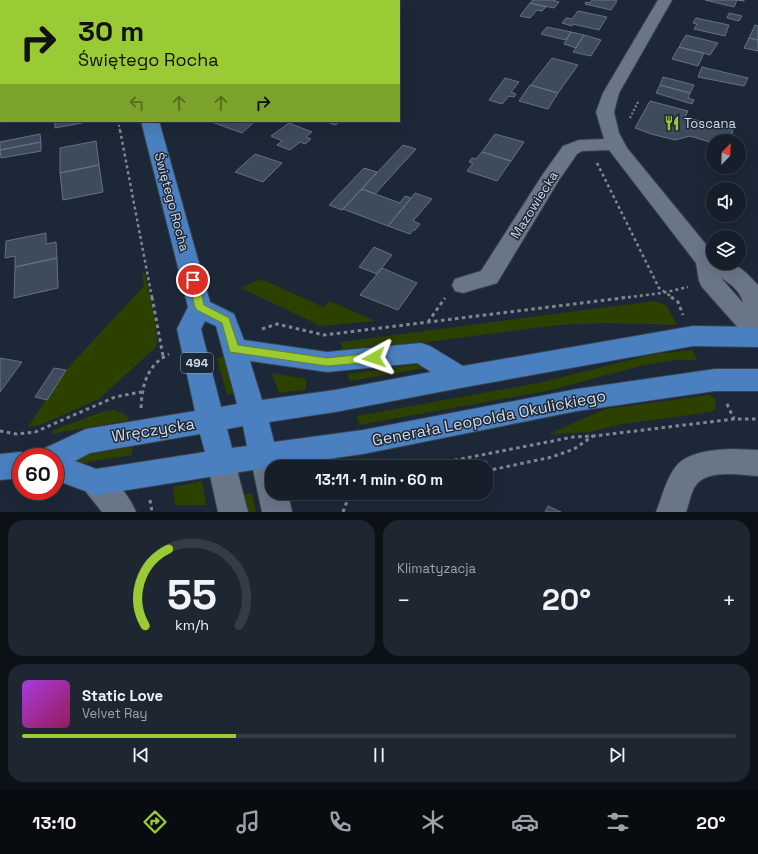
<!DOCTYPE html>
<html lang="pl">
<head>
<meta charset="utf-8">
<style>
	:root { --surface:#151e29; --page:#1e2731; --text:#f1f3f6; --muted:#9da2a8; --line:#343c46; --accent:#9acb34 }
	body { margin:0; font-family:"Space Grotesk",sans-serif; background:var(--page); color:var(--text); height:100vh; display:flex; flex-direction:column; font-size:15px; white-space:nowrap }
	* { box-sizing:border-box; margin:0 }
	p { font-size:13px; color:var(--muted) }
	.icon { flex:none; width:22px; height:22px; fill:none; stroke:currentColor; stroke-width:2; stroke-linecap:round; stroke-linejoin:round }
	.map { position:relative; height:512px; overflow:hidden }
	.sheet { display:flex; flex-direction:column; gap:8px; padding:8px; background:#0c1017; flex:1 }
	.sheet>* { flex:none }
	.top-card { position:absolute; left:0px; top:0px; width:400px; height:122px; box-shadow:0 4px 16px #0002,0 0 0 1px var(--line); background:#9acb34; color:#111; overflow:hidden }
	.needle { width:26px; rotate:23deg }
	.buttons { position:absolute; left:706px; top:134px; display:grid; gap:8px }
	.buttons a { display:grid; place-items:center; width:40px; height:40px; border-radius:50%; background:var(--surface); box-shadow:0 4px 16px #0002,0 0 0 1px var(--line); font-size:20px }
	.speed { position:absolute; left:12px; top:448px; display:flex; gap:8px; font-size:20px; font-weight:700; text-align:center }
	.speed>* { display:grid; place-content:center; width:52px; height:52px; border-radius:50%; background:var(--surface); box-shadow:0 4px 16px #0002,0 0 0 1px var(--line); line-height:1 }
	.speed .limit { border:6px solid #d22; background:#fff; color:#111 }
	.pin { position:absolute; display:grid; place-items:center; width:34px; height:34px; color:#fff; margin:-17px; border:2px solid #fff; border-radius:50%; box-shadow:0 1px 4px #0007 }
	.me { position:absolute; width:44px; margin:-22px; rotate:265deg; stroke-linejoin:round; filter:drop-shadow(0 0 3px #0008) }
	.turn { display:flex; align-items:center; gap:14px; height:84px; padding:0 12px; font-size:18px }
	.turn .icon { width:52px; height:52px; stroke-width:2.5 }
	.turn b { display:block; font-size:28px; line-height:34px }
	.lanes { display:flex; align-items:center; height:38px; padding:0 12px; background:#0003; justify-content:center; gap:20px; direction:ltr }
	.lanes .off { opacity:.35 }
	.big { font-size:30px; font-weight:800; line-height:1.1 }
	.sheet .card { flex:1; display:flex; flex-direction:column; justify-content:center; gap:6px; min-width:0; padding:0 14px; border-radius:16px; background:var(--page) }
	.sheet .dial { align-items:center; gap:0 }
	.dial svg { height:104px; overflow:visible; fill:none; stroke:var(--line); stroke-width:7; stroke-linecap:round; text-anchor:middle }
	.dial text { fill:var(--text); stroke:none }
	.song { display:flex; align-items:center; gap:12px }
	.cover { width:48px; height:48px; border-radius:6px; background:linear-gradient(135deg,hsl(280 70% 55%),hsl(330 70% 35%)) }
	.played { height:4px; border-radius:2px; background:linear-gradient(90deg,var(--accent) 30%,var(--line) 30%) }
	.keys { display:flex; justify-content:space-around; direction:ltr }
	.heat { display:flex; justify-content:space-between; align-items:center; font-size:22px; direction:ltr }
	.sheet .tiles { flex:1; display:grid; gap:8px; grid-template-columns:1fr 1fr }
	.card:last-child { grid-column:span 2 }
	.trip { position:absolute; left:265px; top:460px; width:228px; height:40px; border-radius:16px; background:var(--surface); box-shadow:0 4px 16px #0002,0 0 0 1px var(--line); font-weight:800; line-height:40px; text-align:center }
	.tab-bar { display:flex; height:64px; justify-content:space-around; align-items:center; background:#080c10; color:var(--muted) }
	.tab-bar .icon { width:28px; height:28px }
	.tab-bar .active { color:var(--accent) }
	.tab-bar b { font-size:18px; color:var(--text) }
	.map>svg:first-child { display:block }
	.green { fill:#2c4000 }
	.building { fill:#3e4b5b; stroke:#647284 }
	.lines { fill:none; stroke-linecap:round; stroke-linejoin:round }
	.minor-casing { stroke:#38424e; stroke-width:2 }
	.major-casing { stroke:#38424e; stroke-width:2 }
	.path-far2 { stroke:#7e8895; stroke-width:2; stroke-dasharray:2 2; stroke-linecap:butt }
	.path-far1 { stroke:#7e8895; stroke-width:2.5; stroke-dasharray:3 3; stroke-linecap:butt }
	.path { stroke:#7e8895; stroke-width:3; stroke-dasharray:3.5 3.5; stroke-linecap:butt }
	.minor { fill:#697688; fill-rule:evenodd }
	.major { fill:#4a80c0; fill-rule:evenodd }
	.route { fill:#9acb34; stroke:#648422 }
	.labels { text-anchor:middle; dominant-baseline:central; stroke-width:3; stroke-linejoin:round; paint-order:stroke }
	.shield { fill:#1c2837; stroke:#9ea6b2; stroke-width:1 }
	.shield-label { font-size:12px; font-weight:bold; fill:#d5dce7 }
	.poi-label { font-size:13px; fill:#d5dce7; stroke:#1c2837; text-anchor:start }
	.street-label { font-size:13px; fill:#d5dce7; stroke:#1c2837 }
	.near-street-label { font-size:16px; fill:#d5dce7; stroke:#1c2837 }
</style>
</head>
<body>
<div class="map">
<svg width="758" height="512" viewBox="0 0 758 512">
	<rect width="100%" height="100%" fill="#1c2837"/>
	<path class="green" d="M142,272L145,273C148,291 160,329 156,347L99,399L40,425L28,427L66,370L144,286Z
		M258,280L266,281L323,307L330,301L375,321L321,326L241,288Z
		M654,301L666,305L677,325L606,323L558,325L343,353L341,342Z
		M692,350L697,360H677L644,365L547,391L359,425L357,416L543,382L653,354Z
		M226,355L237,392L227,395L217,358Z
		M424,363L425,368L349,381L348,374Z
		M272,373L306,379V390L279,393Z
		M709,395C716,398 717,403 715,410L711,412L617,425L591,432L549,434L605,409Z
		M113,410C120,412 126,413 129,420L51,434L53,430L102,412Z
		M133,442L132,455L77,464L63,459Z
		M202,481L206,505H175L173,487Z
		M252,493L256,512H245L241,495Z"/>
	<path class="building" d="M533,0H552L559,2L554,8L530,3Z
		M592,0H614L617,1L611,10L585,4L586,2L590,3Z
		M705,0H744V1L737,0L734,7Z
		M530,3L546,7L542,11L537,10L530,18L520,16Z
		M578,11L607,17L599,30L573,24L572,26L562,23L566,18L572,19Z
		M729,13L742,16L739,21L727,18Z
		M696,18L729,25L725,36L694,29L697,24L693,23Z
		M755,25L758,26V40L749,38Z
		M547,27L571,32L566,40L541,34Z
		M571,32L584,35L576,48L564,44Z
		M584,35L601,40L591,56L573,52Z
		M686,35L718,43L710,55L679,47Z
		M749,38L758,40V51L744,48Z
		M679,47L704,53L698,66L672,59Z
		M552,58L578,65L558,93L531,85Z
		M702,67L748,78L744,86L698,77Z
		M663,77L694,85L690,93L660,85Z
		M505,78L519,82L511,92L516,94L514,97L509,96L502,104L489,100Z
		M530,85L558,93L548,109L519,101Z
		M660,85L690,93L688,98L694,100L692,104L656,93Z
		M650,101L688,111L685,117L733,130L729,141H713V143L690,136L675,140L651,134L635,128Z
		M55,121H92L55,128Z
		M209,121H247L253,123L242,133Z
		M325,121H340L335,125Z
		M289,123L312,132L306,137L311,139L305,144L300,142L290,150L277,145L282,141L271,136Z
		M40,134L41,142L0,150V142Z
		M495,134L524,142L511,161L482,152Z
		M96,141L99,165L60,173V148Z
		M41,142V151L1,158L0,150Z
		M403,145L416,149L375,194L362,189Z
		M482,152L511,161L497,181L467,171L473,163L469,162L472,158L476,159Z
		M255,154L282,163L263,182L235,172Z
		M99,165L103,192L63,200L60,173Z
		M364,168L377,172L342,210L329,205Z
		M362,189L400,203L405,196L411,198L388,226L343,209Z
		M415,193L432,199L413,221L420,224L415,230H413L410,234L388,226Z
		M46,233V244L56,242L57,258L15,267V256L5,258L6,241Z
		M374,247L392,255L377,274L359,267Z
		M57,258L58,288L14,298L15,267Z
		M382,268L417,283L398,310L360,295Z
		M0,358L22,362L0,392Z
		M54,368L66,370L47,400L35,397Z
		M486,461L489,468L467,467L466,464Z
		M548,506L561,512H545Z"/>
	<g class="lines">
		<defs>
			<path id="minor" d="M658,0H672L619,93L614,112L619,133L627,148L713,253V263C738,263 741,267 758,285V343L749,340L702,287L699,281L696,263L609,150L582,151L577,154L559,180L497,283L463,293L455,291L452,285L455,279L481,271L543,174L563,146L579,140L604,139L596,112L603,93ZM721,278C730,283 741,292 743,303Z
				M264,443L274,447L281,467H272V493H288L292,512H262L250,456L254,447Z
				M221,449L231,453L235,462L248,512H218L207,462L211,453Z
				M730,449L758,450V476C739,475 705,468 694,488C690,496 689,504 686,512H656C662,498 665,482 674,469C685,452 712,450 730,449Z
				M96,469C113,475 129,495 136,512H102L86,492L82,482L86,472Z"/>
			<path id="major" d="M110,0H124V1H110Z
				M141,121H159L210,302L234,314L244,340L327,352L421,343L430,346L463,366L693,326L758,327V347L693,346L460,388L335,412L269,422L274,442L363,430L577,389L715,369H758V391H715L577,411L363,454L272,467L96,495L55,480V457H41L45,448L86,429L195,411L177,329L188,307ZM205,321L216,326L237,404L221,407L201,329ZM250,361L327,372L417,363L431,372L335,390L262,400ZM243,426L247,446L232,448L227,429ZM200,434L205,452L96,469L75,461L90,453Z
				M21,452L32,457H21V478L0,480V454Z"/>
		</defs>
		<use href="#minor" class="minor-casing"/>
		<use href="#major" class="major-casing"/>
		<path class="path-far2" d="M630,118L639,100
			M118,121L120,131"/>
		<path class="path-far1" d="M120,130L152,298
			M597,163L659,288L673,298
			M622,298L662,293L688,287"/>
		<path class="path" d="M152,297L163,356
			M671,297L678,302L683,315
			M428,322L445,298
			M262,329L277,324L324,335L630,297
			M727,404L734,419
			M141,408C142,385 147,365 169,354
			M0,431L16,434L35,432L115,397L141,392
			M420,467L573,437L594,436L734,419H758
			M486,471L552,457L574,449L593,436
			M150,500L152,512
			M343,512L350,493"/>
		<use href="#minor" class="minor"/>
		<use href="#major" class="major"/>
	</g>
	<path class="route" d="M193,277L198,280L204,305L229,318L238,345L327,358L374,353L378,355L379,358L378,360L374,362L327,366L230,352L222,323L197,310L195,307L188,280Z"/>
	<defs>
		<symbol id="restaurant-bare" viewBox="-9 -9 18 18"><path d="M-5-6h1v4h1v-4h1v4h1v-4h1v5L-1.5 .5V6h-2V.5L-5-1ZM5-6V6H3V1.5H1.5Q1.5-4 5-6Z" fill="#9acb34" stroke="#1c2837" stroke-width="2.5" paint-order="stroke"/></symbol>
	</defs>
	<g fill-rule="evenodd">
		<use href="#restaurant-bare" x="661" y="112" width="22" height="22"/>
	</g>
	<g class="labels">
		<rect class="shield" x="181" y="353" width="32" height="20" rx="3"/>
		<g class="shield-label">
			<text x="197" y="363">494</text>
		</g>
		<g class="poi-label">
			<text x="684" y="123">Toscana</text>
		</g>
		<g class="street-label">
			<text transform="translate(172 202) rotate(75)">Świętego Rocha</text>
			<text transform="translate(534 205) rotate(-58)">Mazowiecka</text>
		</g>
		<g class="near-street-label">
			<text transform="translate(489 418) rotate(-11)">Generała Leopolda Okulickiego</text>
			<text transform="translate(153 430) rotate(-9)">Wręczycka</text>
		</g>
	</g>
</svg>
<div class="buttons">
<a><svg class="needle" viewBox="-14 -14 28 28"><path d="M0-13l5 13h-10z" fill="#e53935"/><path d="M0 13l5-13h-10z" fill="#9da2a8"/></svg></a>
<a><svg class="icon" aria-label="sound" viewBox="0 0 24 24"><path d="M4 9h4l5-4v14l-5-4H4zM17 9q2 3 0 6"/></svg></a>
<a><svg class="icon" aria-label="layers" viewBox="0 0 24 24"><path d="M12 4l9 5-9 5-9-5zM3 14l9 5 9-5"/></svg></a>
</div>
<div class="speed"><div class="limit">60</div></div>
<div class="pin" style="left:193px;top:280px;background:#d93025"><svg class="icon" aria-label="arrive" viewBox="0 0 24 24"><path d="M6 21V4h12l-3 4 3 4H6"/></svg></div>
<svg class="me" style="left:374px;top:358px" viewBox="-20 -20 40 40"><path d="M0-17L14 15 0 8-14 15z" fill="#9acb34" stroke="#fff" stroke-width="4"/></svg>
<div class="trip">13:11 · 1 min · 60 m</div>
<div class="top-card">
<div class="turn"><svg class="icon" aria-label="right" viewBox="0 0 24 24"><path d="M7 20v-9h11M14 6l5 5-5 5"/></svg><div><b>30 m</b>Świętego Rocha</div></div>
<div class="lanes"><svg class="icon off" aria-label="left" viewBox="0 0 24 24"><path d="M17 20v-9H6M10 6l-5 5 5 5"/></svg><svg class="icon off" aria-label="ahead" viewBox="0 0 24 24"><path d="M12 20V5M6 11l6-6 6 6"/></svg><svg class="icon off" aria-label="ahead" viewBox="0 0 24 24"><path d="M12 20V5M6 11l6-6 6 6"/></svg><svg class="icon" aria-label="right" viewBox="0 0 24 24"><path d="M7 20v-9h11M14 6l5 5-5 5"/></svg></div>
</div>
</div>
<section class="sheet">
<div class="tiles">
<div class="card dial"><svg viewBox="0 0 100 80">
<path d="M14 69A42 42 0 1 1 86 69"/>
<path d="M14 69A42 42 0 0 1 32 10" stroke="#9acb34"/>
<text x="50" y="56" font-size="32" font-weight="700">55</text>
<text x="50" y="72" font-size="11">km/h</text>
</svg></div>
<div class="card"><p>Klimatyzacja</p>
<div class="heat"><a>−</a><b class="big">20°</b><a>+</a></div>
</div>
<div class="card">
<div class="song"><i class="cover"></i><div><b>Static Love</b><p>Velvet Ray</p></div></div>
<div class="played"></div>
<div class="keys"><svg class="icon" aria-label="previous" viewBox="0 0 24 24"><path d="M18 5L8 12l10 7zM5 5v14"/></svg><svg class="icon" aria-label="pause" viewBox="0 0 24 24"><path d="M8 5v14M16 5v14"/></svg><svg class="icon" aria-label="next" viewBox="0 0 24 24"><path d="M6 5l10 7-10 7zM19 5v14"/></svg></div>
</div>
</div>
</section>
<nav class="tab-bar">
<b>13:10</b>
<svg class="icon active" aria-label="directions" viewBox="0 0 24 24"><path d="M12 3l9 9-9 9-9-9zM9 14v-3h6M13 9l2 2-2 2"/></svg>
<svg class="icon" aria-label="music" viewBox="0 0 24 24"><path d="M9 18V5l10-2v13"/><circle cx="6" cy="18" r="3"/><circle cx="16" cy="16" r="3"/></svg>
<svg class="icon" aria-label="phone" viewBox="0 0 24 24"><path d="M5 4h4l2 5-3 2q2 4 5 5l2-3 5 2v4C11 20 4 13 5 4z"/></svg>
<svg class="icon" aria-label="climate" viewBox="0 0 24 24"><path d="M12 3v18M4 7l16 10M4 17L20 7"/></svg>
<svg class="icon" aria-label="car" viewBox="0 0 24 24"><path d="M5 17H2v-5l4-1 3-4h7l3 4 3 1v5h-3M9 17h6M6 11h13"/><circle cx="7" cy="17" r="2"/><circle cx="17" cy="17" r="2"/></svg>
<svg class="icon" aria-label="filters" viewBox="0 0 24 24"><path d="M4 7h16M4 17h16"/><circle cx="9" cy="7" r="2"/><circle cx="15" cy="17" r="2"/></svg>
<b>20°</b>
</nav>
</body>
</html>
